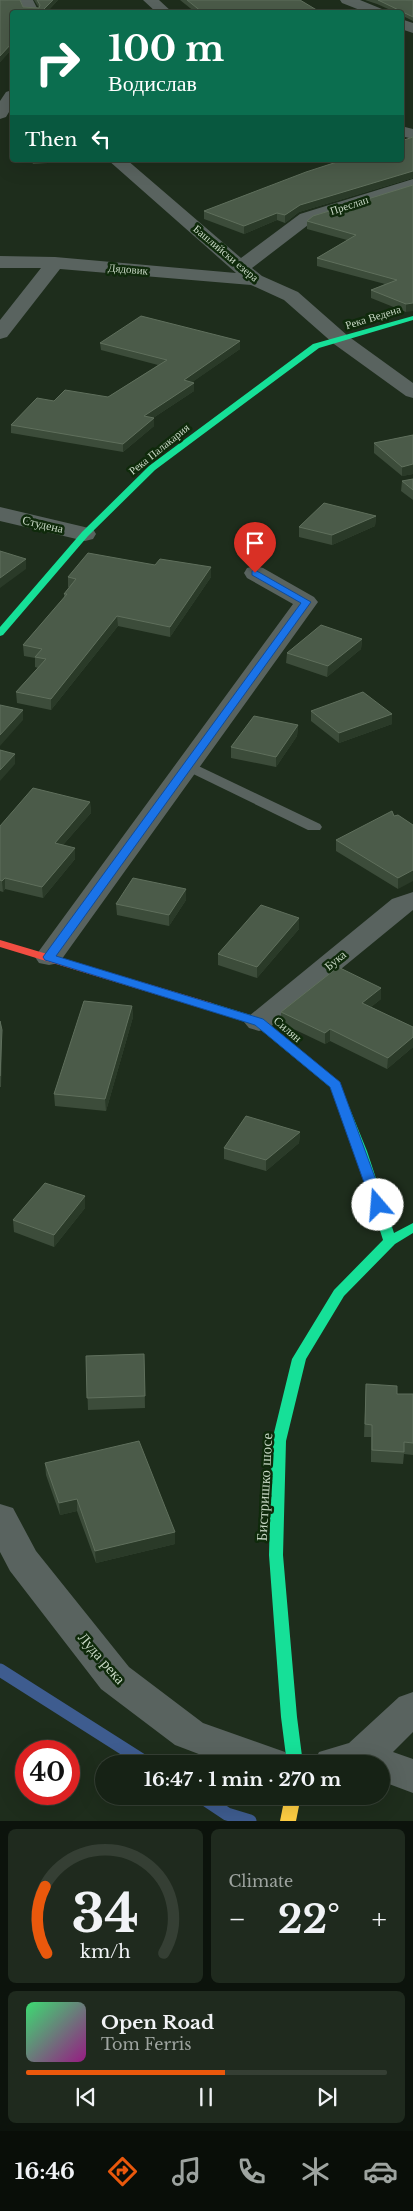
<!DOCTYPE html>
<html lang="en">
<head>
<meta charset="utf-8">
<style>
	:root { --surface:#162215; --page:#1f2a1e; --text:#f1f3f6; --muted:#9ea4a0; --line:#353f34; --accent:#ea580c }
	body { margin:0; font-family:"Libre Baskerville",serif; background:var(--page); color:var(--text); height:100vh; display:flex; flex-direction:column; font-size:19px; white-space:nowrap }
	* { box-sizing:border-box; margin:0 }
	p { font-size:16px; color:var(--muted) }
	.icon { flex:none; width:28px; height:28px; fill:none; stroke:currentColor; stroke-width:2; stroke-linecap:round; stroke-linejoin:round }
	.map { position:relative; height:1821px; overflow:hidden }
	.panel { display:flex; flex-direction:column; gap:8px; padding:8px; background:#0c130c; flex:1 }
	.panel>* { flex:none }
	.guide { position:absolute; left:10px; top:10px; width:394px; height:152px; border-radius:5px; box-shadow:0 5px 20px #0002,0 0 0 1px var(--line); background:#0b6e4f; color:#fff; overflow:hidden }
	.speed { position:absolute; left:15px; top:1740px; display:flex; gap:10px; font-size:25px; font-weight:700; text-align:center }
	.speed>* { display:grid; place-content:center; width:65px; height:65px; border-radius:50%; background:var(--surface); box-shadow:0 5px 20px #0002,0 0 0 1px var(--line); line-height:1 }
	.speed .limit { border:8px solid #d22; background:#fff; color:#111 }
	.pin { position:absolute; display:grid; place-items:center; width:42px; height:42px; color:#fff; margin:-51px -21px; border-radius:50% 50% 50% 0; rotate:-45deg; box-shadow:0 0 5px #0007 }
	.pin .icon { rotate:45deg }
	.me { position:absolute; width:55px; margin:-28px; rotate:342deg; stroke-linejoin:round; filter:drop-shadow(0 0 4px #0008) }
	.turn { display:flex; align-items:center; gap:18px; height:105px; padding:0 15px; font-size:22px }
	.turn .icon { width:65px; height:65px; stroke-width:2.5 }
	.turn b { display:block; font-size:35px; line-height:42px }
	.then { display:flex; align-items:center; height:48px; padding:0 15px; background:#0003; gap:10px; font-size:19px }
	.big { font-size:38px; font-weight:700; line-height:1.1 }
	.panel .widget { flex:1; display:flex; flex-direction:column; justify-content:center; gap:8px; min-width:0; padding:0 18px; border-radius:8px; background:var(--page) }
	.panel .dial { align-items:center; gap:0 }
	.dial svg { height:130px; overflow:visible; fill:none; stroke:var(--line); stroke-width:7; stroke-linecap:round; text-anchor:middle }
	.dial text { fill:var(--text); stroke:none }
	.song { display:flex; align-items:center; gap:15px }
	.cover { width:60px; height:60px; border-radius:8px; background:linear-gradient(135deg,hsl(140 70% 55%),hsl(310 70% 35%)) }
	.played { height:5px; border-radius:2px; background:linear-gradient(90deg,var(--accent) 55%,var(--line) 55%) }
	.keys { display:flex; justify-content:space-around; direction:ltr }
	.heat { display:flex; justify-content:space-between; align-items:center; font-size:28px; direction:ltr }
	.panel .tiles { flex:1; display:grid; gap:8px; grid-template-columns:1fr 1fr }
	.widget:last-child { grid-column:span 2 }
	.trip { position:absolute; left:95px; top:1755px; width:295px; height:50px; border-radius:25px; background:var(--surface); box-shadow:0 5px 20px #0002,0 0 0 1px var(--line); font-weight:700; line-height:50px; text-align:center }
	.tab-bar { display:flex; height:80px; justify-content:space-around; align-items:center; background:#090e08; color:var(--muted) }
	.tab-bar .icon { width:35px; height:35px }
	.tab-bar .on { color:var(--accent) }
	.tab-bar b { font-size:22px; color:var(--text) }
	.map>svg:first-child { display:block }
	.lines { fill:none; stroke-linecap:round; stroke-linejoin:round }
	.stream { stroke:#3e5c8f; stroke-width:13 }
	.lane { fill:#59635f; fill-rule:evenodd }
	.street { fill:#59635f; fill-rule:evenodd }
	.fast { fill:#16e098; fill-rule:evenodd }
	.slow { fill:#ffcf43; fill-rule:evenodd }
	.jam { fill:#f24e42; fill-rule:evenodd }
	.wall { fill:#3c4c3a }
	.shaded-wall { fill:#2a3a28 }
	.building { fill:#4b5b49; stroke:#5f6f5c }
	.route { fill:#1a73e8; stroke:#114b97 }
	.labels { text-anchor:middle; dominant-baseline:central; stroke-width:5; stroke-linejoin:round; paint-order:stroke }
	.far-street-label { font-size:11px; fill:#c7d7c4; stroke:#0f2a0b }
	.street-label { font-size:12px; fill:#c7d7c4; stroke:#0f2a0b }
	.near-street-label { font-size:15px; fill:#c7d7c4; stroke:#0f2a0b }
</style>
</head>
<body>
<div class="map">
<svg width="413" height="1821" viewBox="0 0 413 1821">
	<rect width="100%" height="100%" fill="#1e2d1c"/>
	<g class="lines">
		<path class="stream" d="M0,1670L148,1764
			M200,1796L227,1814L250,1821"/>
		<path class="lane" d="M188,761L320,824L322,827L320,830H308L183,769L180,766L183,763Z"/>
		<path class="street" d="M19,0H33L39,12H25Z
			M143,0H159L172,12H156Z
			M340,0H360L382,9L384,12H365L342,3Z
			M401,19L413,23V33L401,29Z
			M12,90V107L6,117L0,119V101L6,92Z
			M401,126L413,129V139L401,136Z
			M108,160H127L241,258L300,214L413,179V190L312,222L252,268L262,276L298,292L348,336L413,383V398L406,396L334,344L284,300L251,285L60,269L7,337L0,339V320L41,268H0V256L55,257L236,273Z
			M0,507L93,529L96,534L93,539L85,541L0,521Z
			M255,566L263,568L314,597L318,602L59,963L49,965L39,963L35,957L39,951L293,604L247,578L244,573L247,568Z
			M413,892V910L269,1028L259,1031L249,1028L244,1022L249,1016L392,899Z
			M0,1504L13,1508L36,1551L129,1667L203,1723L285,1752L291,1764H225L175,1745L101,1689L10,1571L0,1552Z
			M413,1692V1732L393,1752L413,1759V1793L381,1781V1764H313L319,1752L349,1743L399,1697Z"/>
		<path class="fast" d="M413,316V320L319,348L155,470L88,536L3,635L0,636V627L82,532L149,466L313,344Z
			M208,1002L263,1019L339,1082L367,1151L394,1233L413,1223V1233L395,1244L344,1296L306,1359L286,1441L283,1555L297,1717L303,1764H287L281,1717L269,1555L272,1441L292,1359L334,1290L383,1240L355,1151L330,1087L255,1025L204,1009L202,1006Z"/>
		<path class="slow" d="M285,1796H301L296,1821H280Z"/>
		<path class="jam" d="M0,940L212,1003L214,1006L208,1010L204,1009L0,947Z"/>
	</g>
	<path class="wall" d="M0,0L23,7L39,8L34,0H58L47,12H12V49L0,62Z
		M180,0H300L320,12H195Z
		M365,0H413V21L401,15V12H395L377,4Z
		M413,137V178L299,212L285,223L277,220L244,234L204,219V211Z
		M31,160H62V162L33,164Z
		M413,185L406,312L371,298V290L385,284L317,266V258L347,240L307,229V221Z
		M240,341V349L192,382L194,383V391L153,418H154V426L123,452L11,433V425L54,401L108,397L158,365L101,350L100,343Z
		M413,435V474L402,476L374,453V443Z
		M413,479V500L401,491L402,481Z
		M376,516L375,526L332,545L299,537V527Z
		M155,565L211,567V577L170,637L118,626L51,710L17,703L16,692L38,668L35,667V658L24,656L23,645L64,598V594L69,587H68V577Z
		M362,639L361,649L327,677L286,663L287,653Z
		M311,711L392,714V724L339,743L311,721Z
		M298,725L297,736L276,767L231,758V747Z
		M90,802L91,813L63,845L75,859L43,898L5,889L3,892L0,891V826Z
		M394,816L413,825L398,889L336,851V840Z
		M186,900L169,926L117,915L116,904Z
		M299,918V929L257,978L218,965V954Z
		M381,999L371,1007L413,1027V1047L387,1069L330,1041L325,1044L281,1023V1012Z
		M132,1006L133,1017L106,1111L55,1106L54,1094Z
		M0,1021L2,1042L1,1087H0Z
		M300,1132L299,1143L266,1171L224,1159V1148Z
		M85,1208L54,1247L14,1232L13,1220Z
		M144,1354L145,1408L88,1410L86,1356Z
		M366,1384L397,1394H413V1455L404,1454L403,1464L371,1462V1437H364Z
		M45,1463L175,1544L96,1563L77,1511L60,1515L46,1475Z"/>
	<path class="shaded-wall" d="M53,0H58L47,12H41Z
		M12,43V49L0,62V56Z
		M413,171V178L299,212L285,223V215L300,205Z
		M277,213V220L244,234V226Z
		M413,303V311L406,312V304Z
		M240,341V349L184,388V380Z
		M194,383V391L144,424V416Z
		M154,418V426L123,452V444Z
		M413,464V474L402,476V467Z
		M376,516L375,526L332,545V535Z
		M26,559V569L0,588V578Z
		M211,567V577L170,637V627Z
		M117,616L118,626L51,710V699Z
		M362,639L361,649L327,677L328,666Z
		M23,710V720L0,746V735Z
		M392,714V724L339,743V733Z
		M298,725L297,736L276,767V757Z
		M15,754V764L0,781V770Z
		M90,802L91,813L55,854V843Z
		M75,848V859L43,898L42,887Z
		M413,870V881L398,889V878Z
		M5,878V889L3,892L2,881Z
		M186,889V900L169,926V915Z
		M299,918V929L257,978V967Z
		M381,988V999L362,1014V1003Z
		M132,1006L133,1017L106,1111L105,1099Z
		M330,1029V1041L325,1044V1033Z
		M413,1037V1047L387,1069L388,1058Z
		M300,1132L299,1143L266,1171V1160Z
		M85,1196V1208L54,1247V1235Z
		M77,1499V1511L60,1515L59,1503Z
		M175,1532V1544L96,1563L95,1551Z"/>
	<path class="building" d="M0,0H20L23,7L39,8L40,5L37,0H53L41,12H12V43L0,56Z
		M187,0H300L320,12H202Z
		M378,0H413V17Z
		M413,137V171L300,205L285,215L277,213L244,226L204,211L306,172L343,160H401V141Z
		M413,185V303L406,304L371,290L397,280L317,258L356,235L307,221L313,216Z
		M141,316L240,341L184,380L194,383L144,416L154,418L123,444L11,425L37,398L54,401L65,390L108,397L167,360L100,343Z
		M413,435V464L402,467L374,443Z
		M413,479V490L402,481Z
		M324,503L376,516L332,535L299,527Z
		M0,551L26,559L0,578Z
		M88,553L155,565L160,559L211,567L170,627L117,616L51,699L16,692L46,659L35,657L42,649L23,645L67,594H64L76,579L68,577Z
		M321,625L362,639L328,666L287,653Z
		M363,692L392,714L339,733L311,711Z
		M0,705L23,710L0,735Z
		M254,716L298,725L276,757L231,747Z
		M0,750L15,754L0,770Z
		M33,788L90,802L55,843L75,848L42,887L5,878L2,881L0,880V826Z
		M392,811L394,816L398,815L413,825V870L398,878L336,840Z
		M133,878L186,889L169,915L116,904Z
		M261,905L299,918L257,967L218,954Z
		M338,967L381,988L362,1003L413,1027V1037L388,1058L330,1029L325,1033L281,1012Z
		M84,1001L132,1006L105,1099L54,1094Z
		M0,1021L2,1030L0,1076Z
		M246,1116L300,1132L266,1160L224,1148Z
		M45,1183L85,1196L54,1235L13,1220Z
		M144,1354L145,1396L87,1398L86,1356Z
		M366,1384L397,1386V1394H413V1443L404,1442V1452L372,1450V1425L365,1424Z
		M139,1441L175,1532L95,1551L77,1499L59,1503L45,1463Z"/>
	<path class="route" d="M255,570L311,602L56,956L263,1019L340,1082L385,1205L378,1210L372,1205L330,1087L255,1025L45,960L43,957L301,603L252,575V571Z"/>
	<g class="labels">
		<g class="far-street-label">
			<text transform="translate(349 205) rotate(-18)">Преслап</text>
			<text transform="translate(226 253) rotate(40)">Башлийски езера</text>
			<text transform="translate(128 269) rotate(5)">Дядовик</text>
			<text transform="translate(373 317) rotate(-17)">Река Ведена</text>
			<text transform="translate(159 449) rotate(-39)">Река Палакария</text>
		</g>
		<g class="street-label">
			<text transform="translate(43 524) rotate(13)">Студена</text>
			<text transform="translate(335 960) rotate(-39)">Бука</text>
			<text transform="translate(288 1029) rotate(40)">Силян</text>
		</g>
		<g class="near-street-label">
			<text transform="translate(264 1487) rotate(-87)">Бистришко шосе</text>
			<text transform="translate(102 1658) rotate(49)">Луда река</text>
		</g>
	</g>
</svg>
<div class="speed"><div class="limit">40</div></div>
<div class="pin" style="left:255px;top:573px;background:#d93025"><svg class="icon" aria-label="arrive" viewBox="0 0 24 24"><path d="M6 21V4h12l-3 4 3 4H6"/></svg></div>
<svg class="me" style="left:378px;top:1205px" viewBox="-20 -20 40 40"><circle r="19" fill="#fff"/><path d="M0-13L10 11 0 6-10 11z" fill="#1a73e8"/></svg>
<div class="trip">16:47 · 1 min · 270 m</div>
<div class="guide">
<div class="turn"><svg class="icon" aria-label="right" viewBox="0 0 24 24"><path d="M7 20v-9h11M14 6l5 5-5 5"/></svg><div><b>100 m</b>Водислав</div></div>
<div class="then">Then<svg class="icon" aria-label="left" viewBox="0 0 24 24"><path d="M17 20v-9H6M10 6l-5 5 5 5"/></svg></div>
</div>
</div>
<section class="panel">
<div class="tiles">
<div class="widget dial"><svg viewBox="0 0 100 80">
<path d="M14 69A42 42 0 1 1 86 69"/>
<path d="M14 69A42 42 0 0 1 13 28" stroke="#ea580c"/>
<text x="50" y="56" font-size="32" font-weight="700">34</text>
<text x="50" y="72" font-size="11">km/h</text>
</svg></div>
<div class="widget"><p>Climate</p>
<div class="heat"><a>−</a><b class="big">22°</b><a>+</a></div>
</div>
<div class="widget">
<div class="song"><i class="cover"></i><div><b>Open Road</b><p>Tom Ferris</p></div></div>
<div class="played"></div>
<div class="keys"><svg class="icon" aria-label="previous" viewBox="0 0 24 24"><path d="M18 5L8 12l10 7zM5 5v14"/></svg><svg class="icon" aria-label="pause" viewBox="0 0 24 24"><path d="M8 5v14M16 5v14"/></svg><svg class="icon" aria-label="next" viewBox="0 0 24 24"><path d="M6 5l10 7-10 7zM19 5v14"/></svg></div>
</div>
</div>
</section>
<nav class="tab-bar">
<b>16:46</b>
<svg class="icon on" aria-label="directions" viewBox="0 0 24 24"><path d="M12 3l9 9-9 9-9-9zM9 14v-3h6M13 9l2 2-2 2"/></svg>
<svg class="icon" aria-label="music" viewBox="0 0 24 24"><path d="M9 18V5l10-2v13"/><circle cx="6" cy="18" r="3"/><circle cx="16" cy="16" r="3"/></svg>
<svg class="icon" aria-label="phone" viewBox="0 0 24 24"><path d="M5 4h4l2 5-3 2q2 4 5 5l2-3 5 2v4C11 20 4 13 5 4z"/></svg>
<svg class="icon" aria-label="climate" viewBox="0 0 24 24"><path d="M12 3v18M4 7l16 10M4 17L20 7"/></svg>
<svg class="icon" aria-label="car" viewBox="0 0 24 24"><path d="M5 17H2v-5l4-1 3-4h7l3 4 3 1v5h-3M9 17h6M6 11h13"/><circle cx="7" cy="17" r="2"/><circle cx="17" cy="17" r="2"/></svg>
</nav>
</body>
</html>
